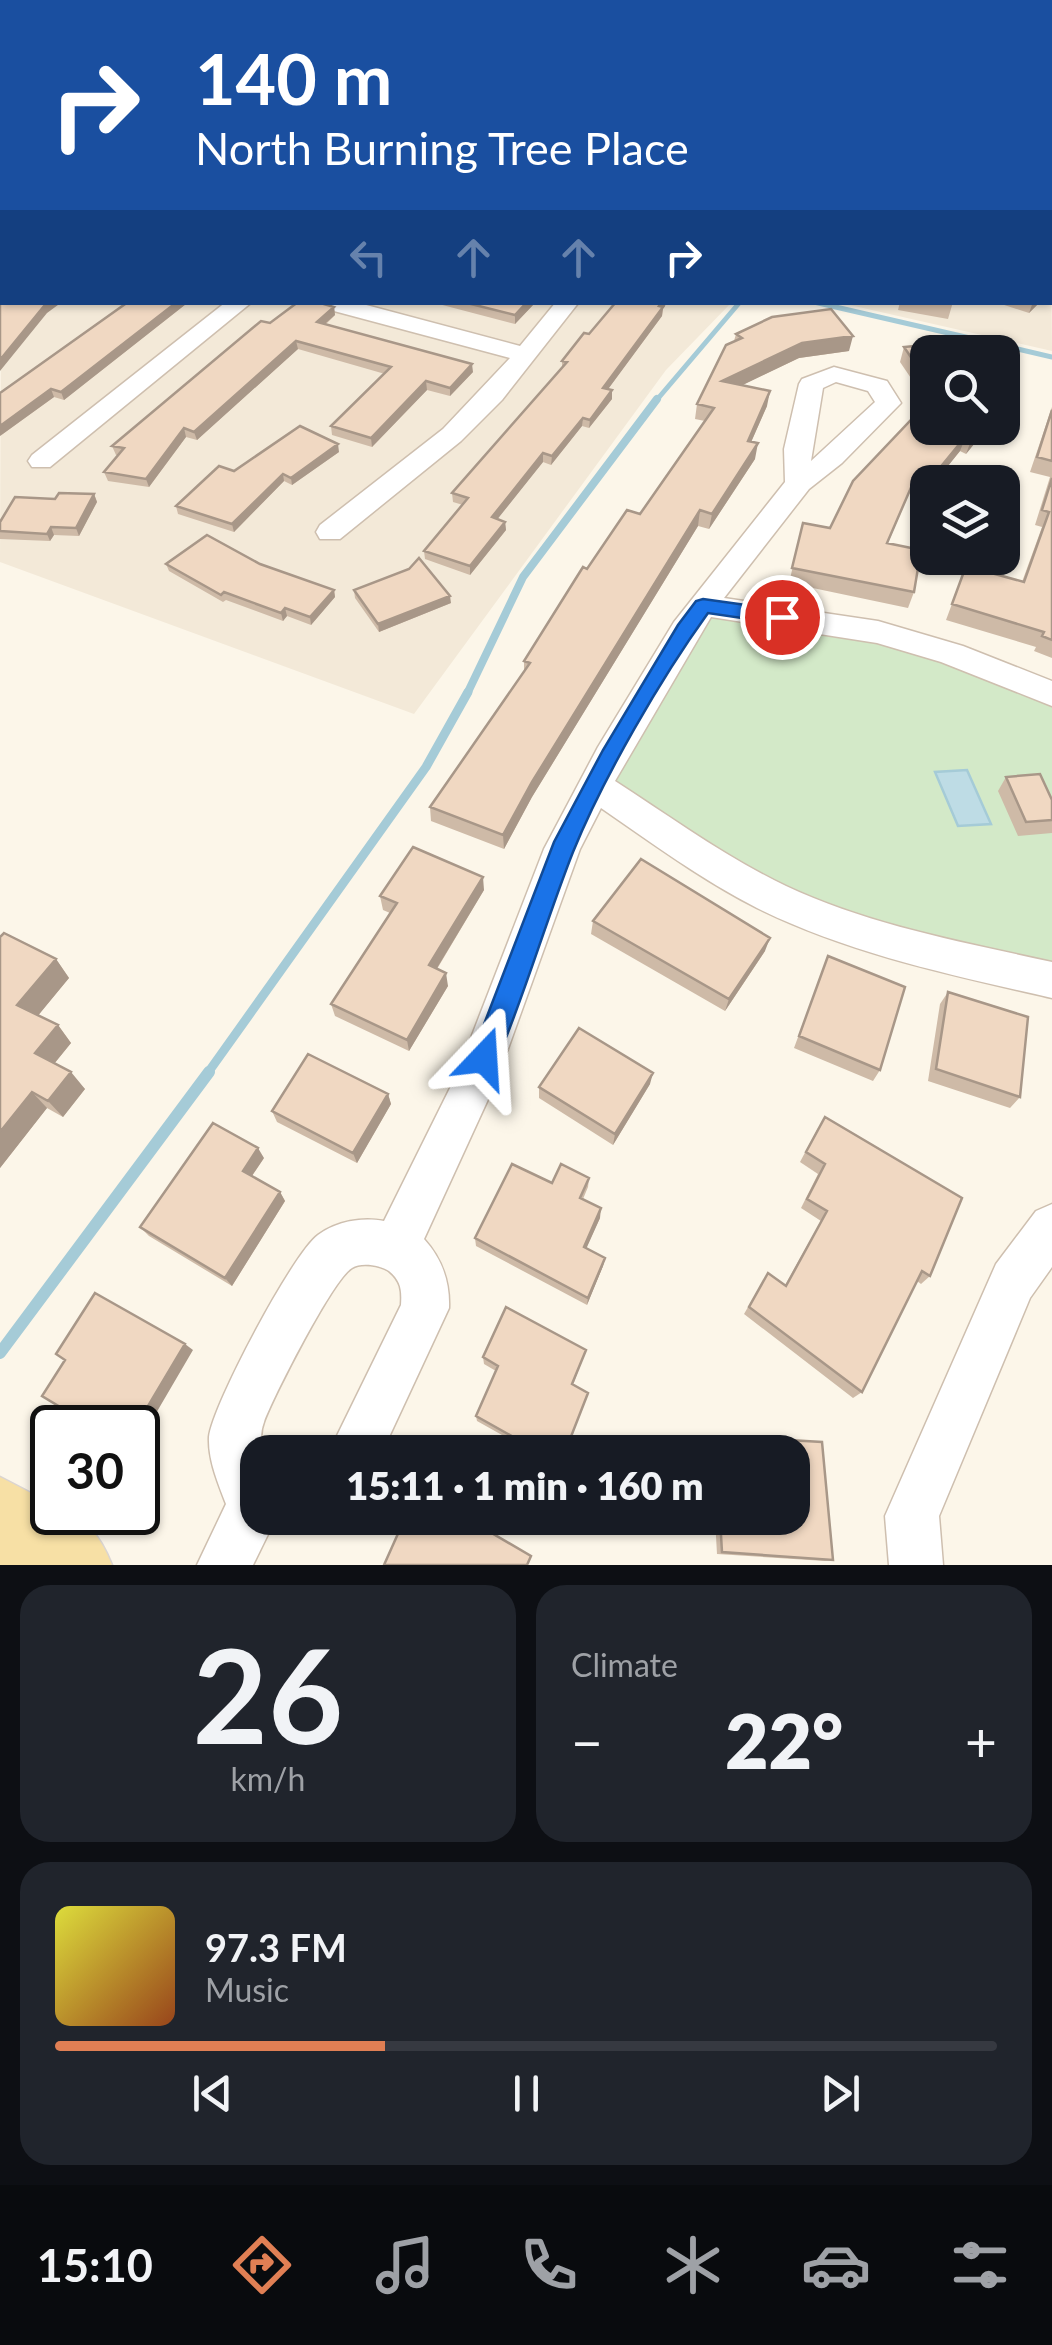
<!DOCTYPE html>
<html lang="en">
<head>
<meta charset="utf-8">
<style>
	:root { --surface:#171b24; --page:#20242c; --text:#f1f3f6; --muted:#9ea1a6; --line:#363941; --accent:#e07f54 }
	body { margin:0; font-family:Lato,sans-serif; background:var(--page); color:var(--text); height:100vh; display:flex; flex-direction:column; font-size:38px; white-space:nowrap }
	* { box-sizing:border-box; margin:0 }
	p { font-size:32px; color:var(--muted) }
	.icon { flex:none; width:55px; height:55px; fill:none; stroke:currentColor; stroke-width:2; stroke-linecap:round; stroke-linejoin:round }
	.map { position:relative; height:1565px; overflow:hidden }
	.panel { display:flex; flex-direction:column; gap:20px; padding:20px; background:#0d0f14; flex:1 }
	.panel>* { flex:none }
	.guide { position:absolute; left:0px; top:0px; width:1052px; height:305px; box-shadow:0 2px 8px #0004; background:#1a4fa0; color:#fff; overflow:hidden }
	.buttons { position:absolute; left:910px; top:335px; display:grid; gap:20px }
	.buttons a { display:grid; place-items:center; width:110px; height:110px; border-radius:20px; background:var(--surface); box-shadow:0 2px 8px #0004; font-size:50px }
	.speed { position:absolute; left:30px; top:1405px; display:flex; gap:20px; font-size:50px; font-weight:700; text-align:center }
	.speed>* { display:grid; place-content:center; width:130px; height:130px; border-radius:50%; background:var(--surface); box-shadow:0 2px 8px #0004; line-height:1 }
	.speed .limit { border:5px solid #111; border-radius:15px; background:#fff; color:#111 }
	.pin { position:absolute; display:grid; place-items:center; width:85px; height:85px; color:#fff; margin:-42px; border:5px solid #fff; border-radius:50%; box-shadow:0 2px 10px #0007 }
	.me { position:absolute; width:110px; margin:-55px; rotate:20deg; stroke-linejoin:round; filter:drop-shadow(0 0 8px #0008) }
	.turn { display:flex; align-items:center; gap:35px; height:210px; padding:0 30px; font-size:45px }
	.turn .icon { width:130px; height:130px; stroke-width:2.5 }
	.turn b { display:block; font-size:70px; line-height:85px }
	.lanes { display:flex; align-items:center; height:95px; padding:0 30px; background:#0003; justify-content:center; gap:50px; direction:ltr }
	.lanes .off { opacity:.35 }
	.big { font-size:75px; font-weight:800; line-height:1.1 }
	.panel .tile { flex:1; display:flex; flex-direction:column; justify-content:center; gap:15px; min-width:0; padding:0 35px; border-radius:30px; background:var(--page) }
	.panel .dial { align-items:center; gap:0 }
	.dial b { font-size:130px; line-height:1 }
	.song { display:flex; align-items:center; gap:30px }
	.cover { width:120px; height:120px; border-radius:15px; background:linear-gradient(135deg,hsl(60 70% 55%),hsl(20 70% 35%)) }
	.played { height:10px; border-radius:5px; background:linear-gradient(90deg,var(--accent) 35%,var(--line) 35%) }
	.keys { display:flex; justify-content:space-around; direction:ltr }
	.heat { display:flex; justify-content:space-between; align-items:center; font-size:55px; direction:ltr }
	.panel .tiles { flex:1; display:grid; gap:20px; grid-template-columns:1fr 1fr }
	.tile:last-child { grid-column:span 2 }
	.trip { position:absolute; left:240px; top:1435px; width:570px; height:100px; border-radius:30px; background:var(--surface); box-shadow:0 2px 8px #0004; font-weight:800; line-height:100px; text-align:center }
	.tab-bar { display:flex; height:160px; justify-content:space-around; align-items:center; background:#090b0e; color:var(--muted) }
	.tab-bar .icon { width:70px; height:70px }
	.tab-bar .current { color:var(--accent) }
	.tab-bar b { font-size:45px; color:var(--text) }
	.map>svg:first-child { display:block }
	.residential { fill:#f3e9d8 }
	.green { fill:#d3e9c8 }
	.water { fill:#bedce5; stroke:#a5cbd7; stroke-width:2.5 }
	.lines { fill:none; stroke-linecap:round; stroke-linejoin:round }
	.stream-far3 { stroke:#a5cbd7; stroke-width:5 }
	.stream-far2 { stroke:#a5cbd7; stroke-width:8 }
	.stream-far1 { stroke:#a5cbd7; stroke-width:9 }
	.stream { stroke:#a5cbd7; stroke-width:12 }
	.street-casing { stroke:#cebfaf; stroke-width:3 }
	.secondary-casing { stroke:#d0c0ad; stroke-width:2 }
	.primary-casing { stroke:#dbd5d1; stroke-width:3 }
	.street { fill:#fff; fill-rule:evenodd }
	.secondary { fill:#fff; fill-rule:evenodd }
	.primary { fill:#f7e0a5; fill-rule:evenodd }
	.wall { fill:#cebaa7 }
	.shaded-wall { fill:#a89788 }
	.building { fill:#f0d8c2; stroke:#a89788; stroke-width:2.5 }
	.route { fill:#1a73e8; stroke:#114b97; stroke-width:2.5 }
</style>
</head>
<body>
<div class="map">
<svg width="1052" height="1565" viewBox="0 0 1052 1565">
	<rect width="100%" height="100%" fill="#fcf6e9"/>
	<path class="residential" d="M130,0H952L125,2Z
		M2,61V302L731,303L666,370L414,714L0,562Z
		M1050,144L1052,351L841,303L1050,302Z"/>
	<path class="green" d="M703,605L878,632L1052,694V980L847,928L596,787Z"/>
	<path class="water" d="M967,770L991,824L958,826L935,772Z"/>
	<g class="lines">
		<path class="stream-far3" d="M814,302L1052,357
			M655,402L740,302"/>
		<path class="stream-far2" d="M467,694L523,577L657,399"/>
		<path class="stream-far1" d="M207,1074L426,767L468,692"/>
		<path class="stream" d="M0,1353L209,1072"/>
		<defs>
			<path id="street" d="M1052,2V12L1050,13V3Z
				M1052,30V40L1050,41V31Z
				M1050,78H1052V89H1050Z
				M2,263V278L0,279V264Z
				M226,302H252L50,467H32L28,461L32,455Z
				M316,302H355L520,346L556,302H579L502,400L461,441L340,539H320L316,532L320,525L443,429L510,358L319,307Z
				M834,367L887,381L901,403L842,463L809,489L724,598L878,621L963,646L1052,681V706L941,662L877,643L711,617L615,781C671,817 725,857 786,886C869,925 962,942 1052,962V998C952,975 850,954 757,908C702,880 652,843 601,808L580,849L496,1082L424,1239C442,1259 450,1281 449,1308L382,1452H329L401,1305C402,1290 401,1281 389,1271C380,1265 361,1262 352,1268C333,1279 273,1397 264,1422C260,1432 261,1442 262,1452H258V1518H276L253,1565H197L226,1504C218,1483 208,1460 209,1437C212,1406 293,1253 318,1235C337,1221 362,1217 384,1221L457,1074L544,849L598,747L674,622L785,482L784,449L799,384L802,379ZM836,382L868,391L875,402L811,461L823,388Z
				M1052,1204V1267L1030,1298L939,1516L943,1565H889L885,1516L996,1264L1036,1211Z"/>
			<path id="secondary" d="M2,48V62L0,63V49Z"/>
			<path id="primary" d="M0,1477L52,1504V1512C85,1512 101,1538 112,1565H0Z"/>
		</defs>
		<use href="#street" class="street-casing"/>
		<use href="#secondary" class="secondary-casing"/>
		<use href="#primary" class="primary-casing"/>
		<use href="#street" class="street"/>
		<use href="#secondary" class="secondary"/>
		<use href="#primary" class="primary"/>
	</g>
	<path class="wall" d="M128,302L186,304L64,400L54,397L0,436Z
		M431,302H533V305L515,324Z
		M616,302H668L663,308L662,316L608,389L612,390V399L589,428L582,426L551,465L543,462L497,519L505,522L506,530L470,575L425,559L424,551L463,505L453,502L452,493L562,368V361L589,334Z
		M900,302H953L948,319L898,310Z
		M995,302H1040L1029,313Z
		M296,305L334,307L335,315L326,324L473,372L450,396L427,390L372,447L332,435L331,426L385,374L298,349L197,440L186,437L149,487L108,481L104,472L118,455H116L112,446L270,323Z
		M736,334L849,351L799,358L742,385L767,406L751,442L755,459L709,529L698,526L532,797L504,849L431,821L430,807L524,672V661L587,569L640,514L705,421L695,419L697,404L734,341Z
		M904,347L928,352V389L919,390L900,362Z
		M1052,407V658L1034,651L1036,647L946,620L966,566L1022,582L1042,527L1035,525L1050,477L1030,472Z
		M987,428L966,454L960,451L935,482H928V491L924,496L910,491L888,543L914,592L908,608L789,583L803,523L830,528L853,481Z
		M339,452L292,485L284,481L234,532L178,514L176,506L234,471Z
		M94,494L97,502L79,536L54,535L50,541L0,539V522L55,499Z
		M166,564H260L334,590L335,597L311,625L287,616L283,621L226,600L223,602L169,571Z
		M354,590L451,603L379,632L355,598Z
		M1006,777L1052,800V833L1018,836L998,791Z
		M484,890L437,969L448,986L409,1051L335,1016L331,1004L390,913L383,910L380,896Z
		M593,921L765,951L725,1011L591,934Z
		M0,937L56,959L69,978L38,1015L58,1025L71,1043L54,1064L85,1089L63,1117L47,1108L0,1168Z
		M828,956L880,1070L873,1081L794,1048Z
		M948,992L1020,1097L1010,1108L928,1081L940,1004Z
		M650,1084L613,1145L539,1098V1087Z
		M388,1094L391,1104L357,1163L277,1122L272,1111Z
		M818,1128L930,1276L921,1284L917,1281L862,1392L853,1398L744,1314L768,1273L785,1285L821,1221L801,1208L818,1174L800,1162Z
		M264,1158L252,1176L280,1192L285,1201L232,1286L149,1236L140,1227Z
		M589,1178L588,1187L583,1199L600,1218L586,1248L605,1258L603,1266L587,1305L476,1246L475,1238L552,1183Z
		M586,1350L573,1385L566,1452H532L477,1421L476,1416L496,1371L484,1364L483,1357Z
		M751,1438L822,1442L833,1560L825,1561L717,1554L715,1518H792V1452H746L745,1442Z"/>
	<path class="shaded-wall" d="M2,15V30L0,31V18Z
		M48,302H62L47,313L0,371V360L44,306Z
		M177,302H186V304L64,400L61,392Z
		M527,302H533V305L515,324V315Z
		M662,302H668L663,308L662,316L603,396V388Z
		M1033,302H1040L1029,313Z
		M334,307L335,315L318,330L317,322Z
		M853,336L849,351L799,358L720,396L722,381L802,343Z
		M296,341L298,349L197,440L194,432Z
		M472,364L473,372L450,396V388Z
		M426,381L427,390L372,447L371,438Z
		M51,389L54,397L0,436V426Z
		M612,390V399L589,428L590,420Z
		M770,391L767,406L745,456L748,441Z
		M583,418L582,426L551,465L552,456Z
		M184,428L186,437L149,487L146,479Z
		M981,428H987L966,454L972,438Z
		M966,436L960,451L935,482H928Z
		M758,443L755,459L709,529L712,514Z
		M338,444L339,452L292,485L291,478Z
		M543,453V462L492,526V517Z
		M283,474L284,481L234,532L232,524Z
		M94,494L97,502L79,536L76,528Z
		M700,510L698,526L532,797L504,849L503,835L532,782Z
		M505,522L506,530L470,575V566Z
		M51,527L54,535L50,541L47,534Z
		M334,590L335,597L311,625L310,617Z
		M450,596L451,603L379,632L378,624Z
		M285,608L287,616L283,621L281,613Z
		M483,877L484,890L431,978L429,965Z
		M770,938L765,951L725,1011L729,999Z
		M56,959L69,978L32,1023L17,1005Z
		M446,973L448,986L409,1051L407,1040Z
		M58,1025L71,1043L49,1070L35,1053Z
		M71,1072L85,1089L63,1117L48,1101Z
		M653,1073L650,1084L613,1145L615,1134Z
		M32,1092L47,1108L0,1168V1132Z
		M388,1094L391,1104L357,1163L353,1153Z
		M258,1148L264,1158L249,1180L243,1171Z
		M280,1192L285,1201L232,1286L225,1278Z
		M601,1208L600,1218L583,1256L584,1247Z
		M605,1258L603,1266L587,1305L588,1298Z
		M185,1344L193,1350L138,1444V1428H135Z"/>
	<path class="building" d="M0,0H13L11,2H2V15L0,18Z
		M173,0H313L328,2H168Z
		M394,0H622L618,2H390Z
		M783,0H816L813,2H781Z
		M882,0H912L910,2H880Z
		M980,0H1023L1021,2H976Z
		M1050,140H1052V282L1050,284Z
		M2,149V207V200L0,201V150Z
		M2,216V230L0,232V218Z
		M2,294V302H48L44,306L0,360V296Z
		M128,302H177L61,392L51,389L0,426V393Z
		M298,302H317L334,307L317,322L472,364L450,388L426,381L371,438L331,426L391,367L296,341L194,432L184,428L146,479L104,472L124,448L112,446L261,321L270,323Z
		M463,302H527L515,315Z
		M616,302H662L659,306L663,307L603,388L612,390L590,420L583,418L552,456L543,453L492,517L505,522L470,566L424,551L468,498L452,493L567,362L562,361L584,333L589,334Z
		M831,309L853,336L802,343L722,381L770,391L748,441L758,443L712,514L700,510L532,782L503,835L430,807L530,663L524,661L583,567L587,569L627,510L640,514L714,408L697,404L726,345L742,338L736,334L772,317Z
		M956,342L964,352H928V375H923L904,347Z
		M928,402V428H981L972,438L966,436L929,481L916,476L887,543L921,550L914,592L792,568L803,523L830,528L853,481Z
		M1052,410V461L1037,457Z
		M300,426L338,444L291,478L283,474L232,524L176,506L219,466L234,471Z
		M1052,478V640L1042,636L1044,632L952,604L966,566L1024,582L1049,512L1042,510Z
		M59,493L94,494L76,528L51,527L47,534L0,531V522L15,497L55,499Z
		M207,535L260,564L334,590L310,617L285,608L281,613L224,592L221,595L166,564Z
		M419,558L450,596L378,624L354,590L409,569Z
		M1040,774L1052,800V820L1026,822L1006,777Z
		M413,847L483,877L429,965L446,973L407,1040L331,1004L397,903L380,896Z
		M641,859L770,938L729,999L593,921Z
		M4,933L56,959L17,1005L58,1025L35,1053L71,1072L48,1101L32,1092L0,1132V937Z
		M828,956L905,987L880,1070L799,1036Z
		M948,992L1028,1017L1020,1097L936,1069Z
		M579,1028L653,1073L615,1134L539,1087Z
		M308,1054L388,1094L353,1153L272,1111Z
		M825,1117L962,1198L930,1276L922,1271L862,1392L749,1307L768,1273L786,1286L827,1211L807,1199L825,1164L806,1152Z
		M213,1123L258,1148L243,1171L280,1192L225,1278L140,1227Z
		M512,1164L552,1183L561,1164L589,1178L580,1198L601,1208L584,1247L605,1258L588,1298L475,1238Z
		M95,1293L185,1344L135,1428H95L42,1396L65,1360L56,1354Z
		M506,1307L586,1350L572,1384L588,1393L565,1452H540L476,1416L498,1366L483,1357Z
		M751,1438L822,1442L833,1560L722,1552L720,1518H792V1452H752Z
		M405,1518H466L531,1556L527,1565H384Z"/>
	<path class="route" d="M703,599L782,610L793,617L782,624L708,613C661,678 603,778 573,852C545,923 524,998 494,1067L484,1071L475,1067L471,1058L554,842L603,750L678,625L696,601Z"/>
</svg>
<div class="buttons">
<a><svg class="icon" aria-label="search" viewBox="0 0 24 24"><circle cx="10" cy="10" r="6"/><path d="M15 15l6 6"/></svg></a>
<a><svg class="icon" aria-label="layers" viewBox="0 0 24 24"><path d="M12 4l9 5-9 5-9-5zM3 14l9 5 9-5"/></svg></a>
</div>
<div class="speed"><div class="limit">30</div></div>
<div class="pin" style="left:782px;top:617px;background:#d93025"><svg class="icon" aria-label="arrive" viewBox="0 0 24 24"><path d="M6 21V4h12l-3 4 3 4H6"/></svg></div>
<svg class="me" style="left:484px;top:1058px" viewBox="-20 -20 40 40"><path d="M0-17L14 15 0 8-14 15z" fill="#1a73e8" stroke="#fff" stroke-width="4"/></svg>
<div class="trip">15:11 · 1 min · 160 m</div>
<div class="guide">
<div class="turn"><svg class="icon" aria-label="right" viewBox="0 0 24 24"><path d="M7 20v-9h11M14 6l5 5-5 5"/></svg><div><b>140 m</b>North Burning Tree Place</div></div>
<div class="lanes"><svg class="icon off" aria-label="left" viewBox="0 0 24 24"><path d="M17 20v-9H6M10 6l-5 5 5 5"/></svg><svg class="icon off" aria-label="ahead" viewBox="0 0 24 24"><path d="M12 20V5M6 11l6-6 6 6"/></svg><svg class="icon off" aria-label="ahead" viewBox="0 0 24 24"><path d="M12 20V5M6 11l6-6 6 6"/></svg><svg class="icon" aria-label="right" viewBox="0 0 24 24"><path d="M7 20v-9h11M14 6l5 5-5 5"/></svg></div>
</div>
</div>
<section class="panel">
<div class="tiles">
<div class="tile dial"><b>26</b><p>km/h</p></div>
<div class="tile"><p>Climate</p>
<div class="heat"><a>−</a><b class="big">22°</b><a>+</a></div>
</div>
<div class="tile">
<div class="song"><i class="cover"></i><div><b>97.3 FM</b><p>Music</p></div></div>
<div class="played"></div>
<div class="keys"><svg class="icon" aria-label="previous" viewBox="0 0 24 24"><path d="M18 5L8 12l10 7zM5 5v14"/></svg><svg class="icon" aria-label="pause" viewBox="0 0 24 24"><path d="M8 5v14M16 5v14"/></svg><svg class="icon" aria-label="next" viewBox="0 0 24 24"><path d="M6 5l10 7-10 7zM19 5v14"/></svg></div>
</div>
</div>
</section>
<nav class="tab-bar">
<b>15:10</b>
<svg class="icon current" aria-label="directions" viewBox="0 0 24 24"><path d="M12 3l9 9-9 9-9-9zM9 14v-3h6M13 9l2 2-2 2"/></svg>
<svg class="icon" aria-label="music" viewBox="0 0 24 24"><path d="M9 18V5l10-2v13"/><circle cx="6" cy="18" r="3"/><circle cx="16" cy="16" r="3"/></svg>
<svg class="icon" aria-label="phone" viewBox="0 0 24 24"><path d="M5 4h4l2 5-3 2q2 4 5 5l2-3 5 2v4C11 20 4 13 5 4z"/></svg>
<svg class="icon" aria-label="climate" viewBox="0 0 24 24"><path d="M12 3v18M4 7l16 10M4 17L20 7"/></svg>
<svg class="icon" aria-label="car" viewBox="0 0 24 24"><path d="M5 17H2v-5l4-1 3-4h7l3 4 3 1v5h-3M9 17h6M6 11h13"/><circle cx="7" cy="17" r="2"/><circle cx="17" cy="17" r="2"/></svg>
<svg class="icon" aria-label="filters" viewBox="0 0 24 24"><path d="M4 7h16M4 17h16"/><circle cx="9" cy="7" r="2"/><circle cx="15" cy="17" r="2"/></svg>
</nav>
</body>
</html>
